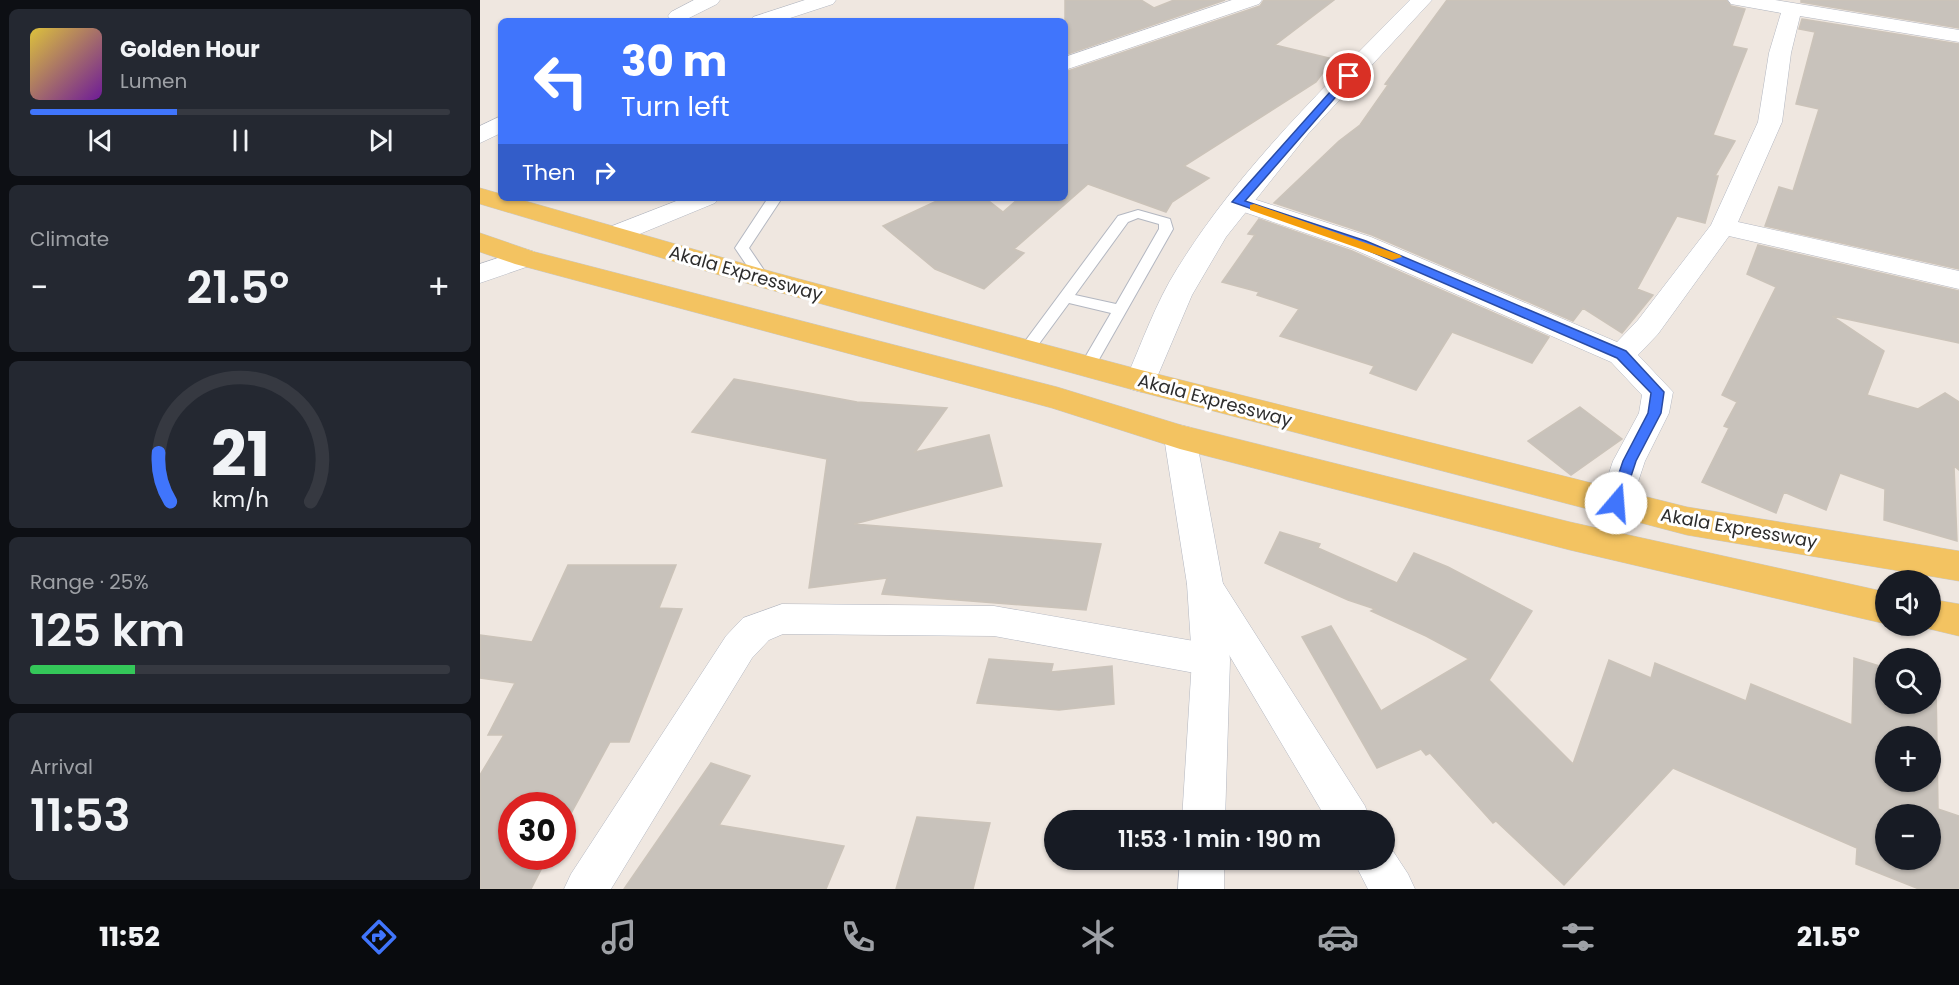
<!DOCTYPE html>
<html lang="en">
<head>
<meta charset="utf-8">
<style>
	:root { --surface:#171b24; --page:#242831; --text:#f1f3f6; --muted:#9ea1a6; --line:#363941; --accent:#4075fc }
	body { margin:0; font-family:Poppins,sans-serif; background:var(--page); color:var(--text); height:100vh; display:flex; flex-direction:column; font-size:22px; white-space:nowrap }
	* { box-sizing:border-box; margin:0 }
	p { font-size:20px; color:var(--muted) }
	.icon { flex:none; width:33px; height:33px; fill:none; stroke:currentColor; stroke-width:2; stroke-linecap:round; stroke-linejoin:round }
	.map { position:relative; flex:1; overflow:hidden }
	.panel { display:flex; flex-direction:column; gap:9px; padding:9px; background:#0d0f14; width:480px }
	.panel>* { flex:none }
	.banner { position:absolute; left:18px; top:18px; width:570px; height:183px; border-radius:9px; box-shadow:0 2px 4px #0004; background:#4075fc; color:#fff; overflow:hidden }
	.tools { position:absolute; left:1395px; top:570px; display:grid; gap:12px }
	.tools a { display:grid; place-items:center; width:66px; height:66px; border-radius:50%; background:var(--surface); box-shadow:0 2px 4px #0004; font-size:30px }
	.speed { position:absolute; left:18px; top:792px; display:flex; gap:12px; font-size:30px; font-weight:700; text-align:center }
	.speed>* { display:grid; place-content:center; width:78px; height:78px; border-radius:50%; background:var(--surface); box-shadow:0 2px 4px #0004; line-height:1 }
	.speed .limit { border:9px solid #d22; background:#fff; color:#111 }
	.pin { position:absolute; display:grid; place-items:center; width:51px; height:51px; color:#fff; margin:-26px; border:3px solid #fff; border-radius:50%; box-shadow:0 2px 6px #0007 }
	.me { position:absolute; width:66px; margin:-33px; rotate:18deg; stroke-linejoin:round; filter:drop-shadow(0 0 4px #0008) }
	.turn { display:flex; align-items:center; gap:21px; height:126px; padding:0 24px; font-size:27px }
	.turn .icon { width:78px; height:78px; stroke-width:2.5 }
	.turn b { display:block; font-size:42px; line-height:51px }
	.then { display:flex; align-items:center; height:57px; padding:0 24px; background:#0003; gap:12px; font-size:22px }
	.big { font-size:45px; font-weight:600; line-height:1.1 }
	.panel .card { flex:1; display:flex; flex-direction:column; justify-content:center; gap:9px; min-width:0; padding:0 21px; border-radius:9px; background:var(--page) }
	.panel .dial { align-items:center; gap:0 }
	.dial svg { height:156px; overflow:visible; fill:none; stroke:var(--line); stroke-width:7; stroke-linecap:round; text-anchor:middle }
	.dial text { fill:var(--text); stroke:none }
	.song { display:flex; align-items:center; gap:18px }
	.cover { width:72px; height:72px; border-radius:9px; background:linear-gradient(135deg,hsl(50 70% 55%),hsl(280 70% 35%)) }
	.played { height:6px; border-radius:3px; background:linear-gradient(90deg,var(--accent) 35%,var(--line) 35%) }
	.keys { display:flex; justify-content:space-around; direction:ltr }
	.heat { display:flex; justify-content:space-between; align-items:center; font-size:33px; direction:ltr }
	.charge { height:9px; border-radius:4px; background:linear-gradient(90deg,#34c759 25%,var(--line) 0) }
	.trip { position:absolute; left:564px; top:810px; width:351px; height:60px; border-radius:30px; background:var(--surface); box-shadow:0 2px 4px #0004; font-weight:600; line-height:60px; text-align:center }
	.menu { display:flex; height:96px; justify-content:space-around; align-items:center; background:#090b0e; color:var(--muted) }
	.menu .icon { width:42px; height:42px }
	.menu .active { color:var(--accent) }
	.menu b { font-size:27px; color:var(--text) }
	main { display:flex; flex:1; min-height:0 }
	.map>svg:first-child { display:block }
	.building { fill:#c8c2bb; stroke:#cbc3b9; stroke-width:1.5; fill-rule:evenodd }
	.lines { fill:none; stroke-linecap:round; stroke-linejoin:round }
	.lane-casing { stroke:#b3b7c1; stroke-width:2 }
	.street-casing { stroke:#b3b7c1; stroke-width:1 }
	.secondary-casing { stroke:#b3b7c1; stroke-width:1 }
	.primary-casing { stroke:#c8c8c8; stroke-width:1 }
	.lane { fill:#fff; fill-rule:evenodd }
	.street { fill:#fff; fill-rule:evenodd }
	.secondary { fill:#fff; fill-rule:evenodd }
	.primary { fill:#f3c361; fill-rule:evenodd }
	.route { fill:#4075fc; stroke:#2a4ca4; stroke-width:1.5 }
	.slow { fill:#f59e0b }
	.labels { text-anchor:middle; dominant-baseline:central; stroke-width:6; stroke-linejoin:round; paint-order:stroke }
	.street-label { font-size:18px; fill:#2d2d2d; stroke:#fff }
</style>
</head>
<body>
<main>
<section class="panel">
<div class="card">
<div class="song"><i class="cover"></i><div><b>Golden Hour</b><p>Lumen</p></div></div>
<div class="played"></div>
<div class="keys"><svg class="icon" aria-label="previous" viewBox="0 0 24 24"><path d="M18 5L8 12l10 7zM5 5v14"/></svg><svg class="icon" aria-label="pause" viewBox="0 0 24 24"><path d="M8 5v14M16 5v14"/></svg><svg class="icon" aria-label="next" viewBox="0 0 24 24"><path d="M6 5l10 7-10 7zM19 5v14"/></svg></div>
</div>
<div class="card"><p>Climate</p>
<div class="heat"><a>−</a><b class="big">21.5°</b><a>+</a></div>
</div>
<div class="card dial"><svg viewBox="0 0 100 80">
<path d="M14 69A42 42 0 1 1 86 69"/>
<path d="M14 69A42 42 0 0 1 8 44" stroke="#4075fc"/>
<text x="50" y="56" font-size="32" font-weight="700">21</text>
<text x="50" y="72" font-size="11">km/h</text>
</svg></div>
<div class="card"><p>Range · 25%</p><b class="big">125 km</b><div class="charge"></div></div>
<div class="card"><p>Arrival</p><b class="big">11:53</b></div>
</section>
<div class="map">
<svg width="1479" height="889" viewBox="0 0 1479 889">
	<rect width="100%" height="100%" fill="#efe7e0"/>
	<path class="building" d="M585,0H661L674,8L694,0H745L585,55Z
		M784,0H854L795,45L853,59L836,82L704,166L729,178L692,202L686,212L608,184L534,249L544,253L504,289L455,269L403,226L463,198H505L523,212L539,198H585V72L780,6Z
		M967,0H1246L1251,6L1265,9L1252,46L1267,49L1233,135L1255,141L1235,176H1238L1225,223L1197,216L1157,289L1173,295L1142,333L1103,308L1093,321L892,235L794,203L859,141L880,125L908,85L905,84Z
		M1321,0H1479V28L1321,2Z
		M1322,19L1479,44V269L1285,226L1299,187L1313,191L1339,109L1316,104L1335,32L1319,29Z
		M779,219L872,251L1069,337L1052,363L972,332L936,390L890,373L894,366L800,336L819,309L777,295L779,292L742,282L775,235L768,234Z
		M1278,245L1479,291V343L1352,316L1404,351L1387,395L1438,409L1465,393L1479,402V470L1474,466L1477,541L1404,520L1405,489L1360,473L1346,510L1304,492L1296,513L1222,482L1249,428L1244,426L1257,402L1242,395L1296,287L1267,274Z
		M254,379L377,402L467,408L435,452L509,435L522,486L374,524L621,544L606,610L402,594L407,578L329,588L347,459L212,432Z
		M1100,407L1142,439L1091,475L1048,441Z
		M800,532L840,544L838,548L917,583L934,553L968,567L1052,611L1009,680L1093,764L1129,660L1171,678L1175,663L1266,701L1271,684L1372,725L1374,658L1406,668V704H1450V682L1456,684L1458,809L1479,816V889H1439L1376,864L1377,848L1193,768L1084,885L1016,821L1013,823L950,753L946,755L941,749L897,768L822,637L851,626L901,711L989,659L946,636L891,611L895,609L868,600L785,563ZM1406,736H1450V782H1406ZM1406,814H1450V860H1406Z
		M88,565H196L179,608L202,609L149,742H130L82,830V806H32V856H68L51,889H0V775L24,735H8L35,683L0,678V635L52,642Z
		M509,659L573,664L571,672L632,666L634,704L579,710L497,703Z
		M231,763L270,776L239,825L364,846L346,889H144Z
		M437,817L510,823L493,889H416Z"/>
	<g class="lines">
		<defs>
			<path id="lane" d="M288,198H302L269,248L290,279L283,284L278,282L255,248Z
				M658,210L690,219L693,229L613,370H603L600,366L631,313L589,303L553,352H543L540,348L543,344L638,216ZM658,218L679,224V229L636,304L595,295L648,222Z"/>
			<path id="street" d="M214,0H240L237,4L205,20H191L188,16L191,12Z
				M325,0H356L353,4L301,21H270L273,17Z
				M752,0H782L779,4L585,70V57Z
				M1248,0H1295L1479,30V42L1320,16L1311,53L1302,122L1258,222L1479,271V289L1249,236L1178,334L1158,355L1193,392L1189,413L1165,461L1148,512L1136,516L1124,512L1119,503L1133,461L1159,413L1162,395L1131,362L873,249L749,207L745,202L749,197L758,194L891,237L1137,342L1158,320L1231,225L1278,122L1289,53L1301,13L1251,4Z
				M21,116V133L0,143V126Z
				M204,198H239L235,203L145,240L136,242L127,240L123,234L127,228Z
				M725,569L737,574L885,806L890,820H847L707,584L713,574Z
				M302,604L514,606L731,644L744,649L750,660L744,671L731,676L514,636L303,634L289,640L272,658L131,889H84L91,874L246,636L263,618Z
				M904,843L909,845L928,874L935,889H888L873,860H904Z"/>
			<path id="secondary" d="M930,0H952L828,134L746,237L712,295L672,389L661,392L650,389L645,381C662,343 675,304 697,269C759,168 848,84 930,0Z
				M45,249L55,252L59,258L55,264L0,283V264Z
				M700,425L712,428L716,437L743,584L750,660L745,820H702L712,660L707,584L684,437L688,428Z
				M700,860H744V889H698Z"/>
			<path id="primary" d="M0,188L21,194V198H35L293,272L661,370L1207,507L1479,551V581L1207,535L661,392L273,285L0,204Z
				M0,233L55,252L577,387L701,425L1090,522L1406,592V624L1090,550L700,449L572,408L35,264L0,252Z
				M1450,599L1479,604V636L1437,626H1450Z"/>
		</defs>
		<use href="#lane" class="lane-casing"/>
		<use href="#street" class="street-casing"/>
		<use href="#secondary" class="secondary-casing"/>
		<use href="#primary" class="primary-casing"/>
		<use href="#lane" class="lane"/>
		<use href="#street" class="street"/>
		<use href="#secondary" class="secondary"/>
		<use href="#primary" class="primary"/>
	</g>
	<path class="route" d="M866,74L874,76L765,201L886,241L1146,351L1184,392L1181,413L1156,461L1141,507H1131L1129,503L1143,461L1168,413L1171,393L1137,358L878,246L752,202Z"/>
	<path class="slow" d="M774,204L920,255L922,257L912,260L770,210V205Z"/>
	<g class="labels">
		<g class="street-label">
			<text transform="translate(266 273) rotate(16)">Akala Expressway</text>
			<text transform="translate(735 400) rotate(15)">Akala Expressway</text>
			<text transform="translate(1259 528) rotate(10)">Akala Expressway</text>
		</g>
	</g>
</svg>
<div class="tools">
<a><svg class="icon" aria-label="sound" viewBox="0 0 24 24"><path d="M4 9h4l5-4v14l-5-4H4zM17 9q2 3 0 6"/></svg></a>
<a><svg class="icon" aria-label="search" viewBox="0 0 24 24"><circle cx="10" cy="10" r="6"/><path d="M15 15l6 6"/></svg></a>
<a>+</a>
<a>−</a>
</div>
<div class="speed"><div class="limit">30</div></div>
<div class="pin" style="left:869px;top:76px;background:#d93025"><svg class="icon" aria-label="arrive" viewBox="0 0 24 24"><path d="M6 21V4h12l-3 4 3 4H6"/></svg></div>
<svg class="me" style="left:1136px;top:503px" viewBox="-20 -20 40 40"><circle r="19" fill="#fff"/><path d="M0-13L10 11 0 6-10 11z" fill="#4075fc"/></svg>
<div class="trip">11:53 · 1 min · 190 m</div>
<div class="banner">
<div class="turn"><svg class="icon" aria-label="left" viewBox="0 0 24 24"><path d="M17 20v-9H6M10 6l-5 5 5 5"/></svg><div><b>30 m</b>Turn left</div></div>
<div class="then">Then<svg class="icon" aria-label="right" viewBox="0 0 24 24"><path d="M7 20v-9h11M14 6l5 5-5 5"/></svg></div>
</div>
</div>
</main>
<nav class="menu">
<b>11:52</b>
<svg class="icon active" aria-label="directions" viewBox="0 0 24 24"><path d="M12 3l9 9-9 9-9-9zM9 14v-3h6M13 9l2 2-2 2"/></svg>
<svg class="icon" aria-label="music" viewBox="0 0 24 24"><path d="M9 18V5l10-2v13"/><circle cx="6" cy="18" r="3"/><circle cx="16" cy="16" r="3"/></svg>
<svg class="icon" aria-label="phone" viewBox="0 0 24 24"><path d="M5 4h4l2 5-3 2q2 4 5 5l2-3 5 2v4C11 20 4 13 5 4z"/></svg>
<svg class="icon" aria-label="climate" viewBox="0 0 24 24"><path d="M12 3v18M4 7l16 10M4 17L20 7"/></svg>
<svg class="icon" aria-label="car" viewBox="0 0 24 24"><path d="M5 17H2v-5l4-1 3-4h7l3 4 3 1v5h-3M9 17h6M6 11h13"/><circle cx="7" cy="17" r="2"/><circle cx="17" cy="17" r="2"/></svg>
<svg class="icon" aria-label="filters" viewBox="0 0 24 24"><path d="M4 7h16M4 17h16"/><circle cx="9" cy="7" r="2"/><circle cx="15" cy="17" r="2"/></svg>
<b>21.5°</b>
</nav>
</body>
</html>
